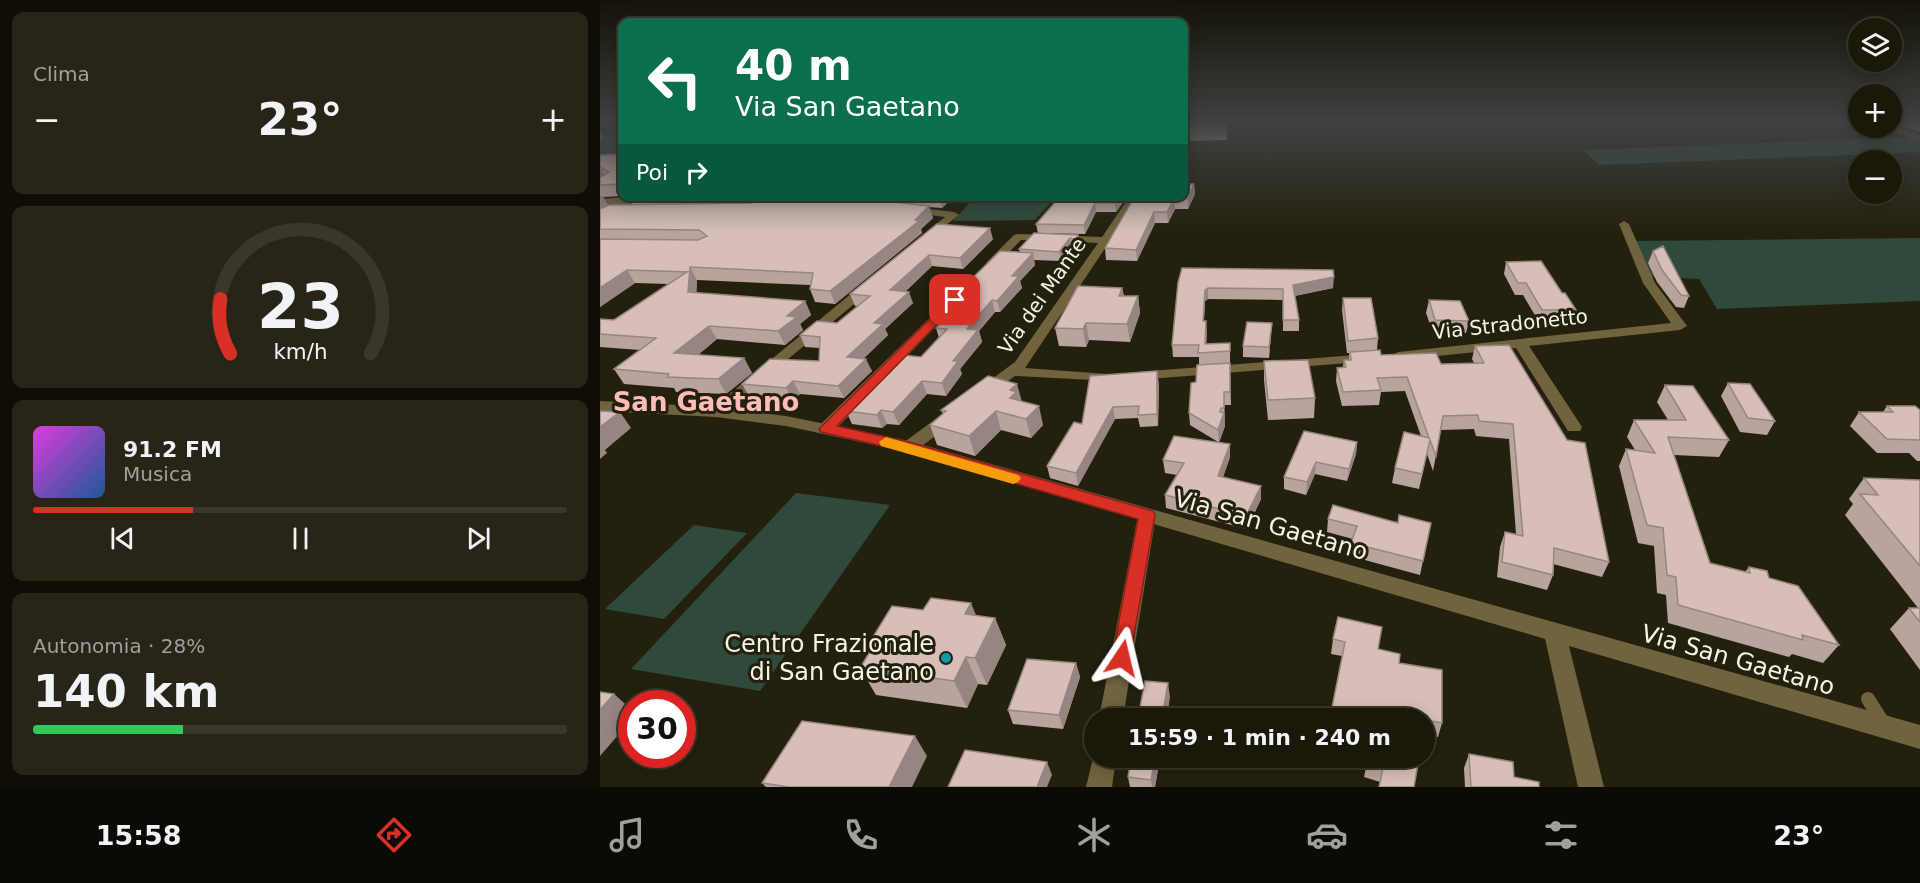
<!DOCTYPE html>
<html lang="it">
<head>
<meta charset="utf-8">
<style>
	:root { --surface:#1b180a; --page:#282518; --text:#f1f3f6; --muted:#a0a09c; --line:#39372b; --accent:#d93025 }
	body { margin:0; font-family:"DejaVu Sans",sans-serif; background:var(--page); color:var(--text); height:100vh; display:flex; flex-direction:column; font-size:22px; white-space:nowrap }
	* { box-sizing:border-box; margin:0 }
	p { font-size:20px; color:var(--muted) }
	.icon { flex:none; width:33px; height:33px; fill:none; stroke:currentColor; stroke-width:2; stroke-linecap:round; stroke-linejoin:round }
	.map { position:relative; flex:1; overflow:hidden }
	.sheet { display:flex; flex-direction:column; gap:12px; padding:12px; background:#0f0d06; width:600px }
	.sheet>* { flex:none }
	.banner { position:absolute; left:18px; top:18px; width:570px; height:183px; border-radius:12px; box-shadow:0 3px 15px #0003,0 0 0 2px var(--line); background:#0b6e4f; color:#fff; overflow:hidden }
	.buttons { position:absolute; left:1248px; top:18px; display:grid; gap:12px }
	.buttons a { display:grid; place-items:center; width:54px; height:54px; border-radius:50%; background:var(--surface); box-shadow:0 3px 15px #0003,0 0 0 2px var(--line); font-size:30px }
	.speed { position:absolute; left:18px; top:690px; display:flex; gap:12px; font-size:30px; font-weight:700; text-align:center }
	.speed>* { display:grid; place-content:center; width:78px; height:78px; border-radius:50%; background:var(--surface); box-shadow:0 3px 15px #0003,0 0 0 2px var(--line); line-height:1 }
	.speed .limit { border:9px solid #d22; background:#fff; color:#111 }
	.pin { position:absolute; display:grid; place-items:center; width:51px; height:51px; color:#fff; margin:-26px; border-radius:12px; box-shadow:0 3px 9px #0006 }
	.me { position:absolute; width:66px; margin:-33px; rotate:10deg; stroke-linejoin:round; filter:drop-shadow(0 0 4px #0008) }
	.turn { display:flex; align-items:center; gap:21px; height:126px; padding:0 18px; font-size:27px }
	.turn .icon { width:78px; height:78px; stroke-width:2.5 }
	.turn b { display:block; font-size:42px; line-height:51px }
	.then { display:flex; align-items:center; height:57px; padding:0 18px; background:#0003; gap:12px; font-size:22px }
	.big { font-size:45px; font-weight:800; line-height:1.1 }
	.sheet .tile { flex:1; display:flex; flex-direction:column; justify-content:center; gap:9px; min-width:0; padding:0 21px; border-radius:12px; background:var(--page) }
	.sheet .dial { align-items:center; gap:0 }
	.dial svg { height:156px; overflow:visible; fill:none; stroke:var(--line); stroke-width:7; stroke-linecap:round; text-anchor:middle }
	.dial text { fill:var(--text); stroke:none }
	.song { display:flex; align-items:center; gap:18px }
	.cover { width:72px; height:72px; border-radius:9px; background:linear-gradient(135deg,hsl(300 70% 55%),hsl(210 70% 35%)) }
	.played { height:6px; border-radius:3px; background:linear-gradient(90deg,var(--accent) 30%,var(--line) 30%) }
	.keys { display:flex; justify-content:space-around; direction:ltr }
	.heat { display:flex; justify-content:space-between; align-items:center; font-size:33px; direction:ltr }
	.charge { height:9px; border-radius:4px; background:linear-gradient(90deg,#34c759 28%,var(--line) 0) }
	.trip { position:absolute; left:484px; top:708px; width:351px; height:60px; border-radius:30px; background:var(--surface); box-shadow:0 3px 15px #0003,0 0 0 2px var(--line); font-weight:800; line-height:60px; text-align:center }
	.tab-bar { display:flex; height:96px; justify-content:space-around; align-items:center; background:#0b0a04; color:var(--muted) }
	.tab-bar .icon { width:42px; height:42px }
	.tab-bar .active { color:var(--accent) }
	.tab-bar b { font-size:27px; color:var(--text) }
	main { display:flex; flex:1; min-height:0 }
	.map>svg:first-child { display:block }
	.green { fill:#2f4a3b }
	.lines { fill:none; stroke-linecap:round; stroke-linejoin:round }
	.service { stroke:#70633d; stroke-width:14 }
	.minor { fill:#70633d; fill-rule:evenodd }
	.tertiary { fill:#70633d; fill-rule:evenodd }
	.wall { fill:#b9a39e }
	.shaded-wall { fill:#968581 }
	.building { fill:#d7beb8; stroke:#968581; stroke-width:1.5 }
	.route { fill:#d93025; stroke:#8d1f18; stroke-width:1.5 }
	.slow { fill:#f59e0b }
	.culture-dot { fill:#0f9aa8; stroke:#24200e; stroke-width:2 }
	.labels { text-anchor:middle; dominant-baseline:central; stroke-width:6; stroke-linejoin:round; paint-order:stroke }
	.street-label { font-size:20px; fill:#f6f3e8; stroke:#24200e }
	.near-street-label { font-size:24px; fill:#f6f3e8; stroke:#24200e }
	.near-poi-label { font-size:24px; fill:#f6f3e8; stroke:#24200e; text-anchor:end }
	.district-label { font-size:26px; font-weight:bold; fill:#ffbbb5; stroke:#24200e }
</style>
</head>
<body>
<main>
<section class="sheet">
<div class="tile"><p>Clima</p>
<div class="heat"><a>−</a><b class="big">23°</b><a>+</a></div>
</div>
<div class="tile dial"><svg viewBox="0 0 100 80">
<path d="M14 69A42 42 0 1 1 86 69"/>
<path d="M14 69A42 42 0 0 1 9 41" stroke="#d93025"/>
<text x="50" y="56" font-size="32" font-weight="700">23</text>
<text x="50" y="72" font-size="11">km/h</text>
</svg></div>
<div class="tile">
<div class="song"><i class="cover"></i><div><b>91.2 FM</b><p>Musica</p></div></div>
<div class="played"></div>
<div class="keys"><svg class="icon" aria-label="previous" viewBox="0 0 24 24"><path d="M18 5L8 12l10 7zM5 5v14"/></svg><svg class="icon" aria-label="pause" viewBox="0 0 24 24"><path d="M8 5v14M16 5v14"/></svg><svg class="icon" aria-label="next" viewBox="0 0 24 24"><path d="M6 5l10 7-10 7zM19 5v14"/></svg></div>
</div>
<div class="tile"><p>Autonomia · 28%</p><b class="big">140 km</b><div class="charge"></div></div>
</section>
<div class="map">
<svg width="1320" height="787" viewBox="0 0 1320 787">
	<rect width="100%" height="100%" fill="#24200e"/>
	<path class="green" d="M22,134V163H0V136Z
		M1312,137L1320,140V152L999,165L983,150Z
		M375,197H456L435,220L353,221Z
		M1320,238V301L1117,309L1099,279L1051,277L1034,241Z
		M196,493L290,505L160,691L31,669Z
		M94,525L147,533L64,619L5,609Z"/>
	<g class="lines">
		<path class="service" d="M1268,699L1283,723"/>
		<path class="minor" d="M1292,127L1320,135V140L1283,128Z
			M43,196L4,221L0,222V215L17,204L0,205V199Z
			M530,196H540L425,368L507,374L514,378L512,381L415,376L391,393H381L379,390L381,387L415,362L498,243L421,240L395,266H387V262L414,235L418,234L502,237Z
			M311,207L354,212L359,215L327,240L323,239V235L345,217L307,212V208Z
			M1024,221L1029,224L1055,283L1087,326L1080,330L929,346L982,427L980,431H968L916,348L798,360L791,356L798,352L1071,323L1043,283L1019,224Z
			M267,283L271,284V290L121,415H111L108,412L111,409L263,284Z
			M355,296L361,300L359,303L232,433H220L218,429L220,425L351,297Z
			M768,354L773,355L775,358L773,361L537,380L530,376L537,372Z
			M347,414L355,419L353,423L315,451H303L301,447L303,443L341,415Z
			M547,508L553,510L556,515L523,718H499L538,515L541,510Z
			M955,625L963,627L966,634L1004,787H978L944,634L947,627Z
			M495,750V758H516L512,787H486Z"/>
		<path class="tertiary" d="M0,401L116,407L186,416L309,441L1320,725V749L308,452L186,426L116,417L0,411Z"/>
	</g>
	<path class="wall" d="M584,122H627V140L586,141L584,131Z
		M1300,122H1320V132L1299,124Z
		M22,154V196L3,197L8,205L32,204L27,196H354L342,208L329,207L333,218L321,229L322,233L235,304L215,302L210,289V285L97,280L96,293L205,301L211,315L200,324L203,330L185,345L117,339L98,355L144,358L152,373L126,394L76,392L74,388L24,384L14,369L40,350L0,347V319L14,320L68,284L35,283L0,307V155Z
		M594,184L595,194L588,209H575L568,223H555L537,261L506,260L505,248L535,196Z
		M527,196L516,212H496L485,234L438,233L436,224L458,199Z
		M337,224L393,239L363,269L332,266L305,292L313,303L285,329L288,335L263,359L272,371L244,398L200,394L193,400L149,396L142,384L219,361L220,348L205,347L200,335L237,323L258,306H255L250,294Z
		M478,235L480,245L477,250L471,247L461,261L434,260L435,265L420,281L422,288L400,312H395L379,331L382,342L360,369L362,374L346,396L327,394L299,425L287,424L282,428L252,424L246,411L264,394L261,388L321,357L339,338L336,328L343,321L339,311L420,252L419,249Z
		M1053,251L1089,296L1084,308L1076,307L1057,282L1048,263Z
		M906,262L962,293L976,310L972,322H939L923,295H915L904,274Z
		M578,283L733,288L695,296L699,320V331H683V300L608,299L605,301L604,321H606V344L630,343V363L599,365V357H573L572,345Z
		M522,288L524,296H538L540,313L530,342L489,340L486,347L459,346L455,328Z
		M743,298L778,338L777,350L781,355L841,364L874,363L872,359L875,346L1009,562L1002,577L953,564V575L947,590L897,577L900,547L905,532L916,534L909,439L876,436L874,429L841,430L833,471L827,454L819,489L792,483L795,468L821,436L805,391L781,392L779,405L742,406L736,381L737,368L743,367L744,360H749V353H747L742,310Z
		M829,300L869,321L866,333H833L826,313Z
		M672,323L669,358L643,357V346Z
		M664,361L715,398L714,418L668,420L664,380Z
		M630,363L631,405H624L625,426L619,442L630,444V457L623,477L661,486V499L647,529L566,508L565,495L577,475L565,473L563,460L618,442L590,425L589,413L596,382Z
		M1128,383L1175,421L1167,435L1140,432L1121,396Z
		M559,384L558,426L540,427L538,418L515,419L478,486L450,478L447,466L482,424Z
		M1065,385L1129,440L1119,457L1074,455L1110,563L1145,572L1149,567L1169,578L1239,645L1223,663L1192,654L1189,657L1068,623L1066,595L1057,593L1054,546L1038,543L1019,466L1026,449L1035,450L1027,437L1034,420H1068L1057,402Z
		M422,401L443,425L431,438L401,430L375,456L337,445L330,425L343,414L341,410Z
		M1287,406L1320,410V461H1317L1309,453H1277L1250,426L1259,412H1283Z
		M757,442L756,454L747,481L715,474L706,495L684,489V477Z
		M1264,478L1320,480V670L1290,629L1309,608H1318L1245,515L1253,504L1249,499Z
		M728,519L831,523L820,575L750,556L753,539L727,532Z
		M323,610L395,618L406,645L387,685L378,684L367,708L276,695L260,668L271,650L268,645Z
		M733,639L778,649L799,663L842,723L838,737L825,735V718L742,656L731,654Z
		M476,663L480,677L463,729L413,724L408,710Z
		M869,754L914,777L939,787H865L864,768Z
		M560,758L555,787H530L528,777Z
		M768,758H819L780,782L764,777Z
		M162,783L189,787H166Z"/>
	<path class="shaded-wall" d="M0,131L4,137L0,140Z
		M0,168L6,178L0,182Z
		M594,184L595,194L588,209V199Z
		M2,195L9,207L0,212V196Z
		M354,196L342,208L339,197Z
		M520,196L527,197L516,212L515,203Z
		M574,199L575,209L568,223L567,212Z
		M495,203L496,212L485,234L484,225Z
		M329,206L333,218L321,229L322,233L235,304L230,291L315,220Z
		M554,212L555,223L537,261L536,250Z
		M390,228L393,239L363,269L360,258Z
		M478,235L480,245L477,250L476,240Z
		M470,238L471,247L461,261L459,252Z
		M433,253L435,265L420,281L422,288L400,312L397,301L412,276Z
		M329,255L332,266L295,301L290,290Z
		M90,267L97,280L96,306L88,292Z
		M27,270L35,283L0,307V288Z
		M734,277L733,288L693,296V285Z
		M522,288L525,304L519,296Z
		M608,288V299L605,301L603,333V321L605,290Z
		M309,292L313,303L285,329L288,335L252,370L247,357L274,323Z
		M538,296L540,313L530,342L527,324Z
		M392,300L395,312L379,331L382,342L360,369L362,374L346,396L342,383L367,329Z
		M205,301L211,315L200,324L203,330L185,345L178,331L187,316Z
		M606,321L607,333L606,355L605,344Z
		M486,323L489,340L486,347L483,329Z
		M672,323L671,334L669,358V347Z
		M109,326L117,339L82,367L74,353Z
		M144,358L152,373L126,394L118,379Z
		M266,359L272,371L244,398L238,386Z
		M557,371L559,384L558,426L557,414Z
		M193,381L200,394L193,400L186,388Z
		M322,381L327,394L299,425L293,412Z
		M417,384L422,402L421,411L415,417L410,398V390Z
		M624,392L625,426L619,443L618,430L624,414Z
		M439,406L443,425L431,438L426,419Z
		M513,407L515,419L478,486L476,473Z
		M281,410L287,424L282,428L277,415Z
		M396,411L401,430L375,456L369,436Z
		M20,412L31,428L5,450L7,453L0,459V427Z
		M757,442L756,454L747,481L749,469Z
		M630,444V457L619,489L618,476Z
		M716,462L715,474L706,495L707,482Z
		M661,486V499L647,529L646,516Z
		M371,603L382,630L365,614Z
		M395,618L406,645L387,685L375,658Z
		M366,657L378,684L367,708L354,681Z
		M476,663L480,677L463,729L459,715Z
		M568,683L570,697L567,718H562Z
		M14,694L32,710V719L0,756V710Z
		M315,736L327,756L312,787H289Z
		M555,758H560L555,787H552L551,780Z
		M447,762L452,775L447,787H437Z"/>
	<path class="building" d="M584,122H627V131L585,132Z
		M22,154V184L0,185V177L9,172L0,167V155Z
		M584,184H594L588,199H574L567,212H554L536,250L505,248L535,196H584Z
		M159,196H257L258,198L329,206L315,220L319,221L230,291L210,289L213,273L90,267L88,292L205,301L187,316L197,317L178,331L109,326L74,353L144,358L118,379L67,377L69,374L14,369L56,338L0,334V319L14,320L87,272L27,270L0,288V239L98,240L107,236L99,230L0,229V209L9,205L152,203Z
		M482,196H520L515,203H495L484,225L436,224L458,199H481Z
		M337,224L390,228L360,258L329,255L290,290L309,292L274,323L283,324L247,357L266,359L238,386L193,381L186,388L142,384L170,359L219,361L220,337L200,335L217,321L237,323L270,296L250,294Z
		M434,233L478,235L476,240L470,238L459,252L419,249Z
		M1063,246L1089,296L1081,295L1062,270L1053,251Z
		M400,251L433,253L412,276H419L397,301L392,300L367,329L378,330L353,361H358L342,383L322,381L293,412L281,410L277,415L246,411L269,389L261,388L288,361L297,362L303,355L321,357L347,329L336,328L351,312L339,311Z
		M941,261L962,293H965L976,310H942L926,283H918L906,262Z
		M582,268L733,270L734,277L693,285L699,320H683V289L608,288L605,290L603,321H606L605,344L630,343V351L598,353L599,345H572L578,283Z
		M478,286L522,288L519,296H538L527,324L486,323L483,329L455,328Z
		M743,298H771L778,338L748,341Z
		M829,300L860,301L869,321L835,320Z
		M647,322L672,323L669,347L643,346Z
		M909,345L967,440L985,443L1009,562L954,548L953,575L902,562L905,532L923,536L913,424L879,421L878,415L843,416L836,456L830,440L822,474L795,468L804,432L829,438L807,377L777,378L781,390L743,392L737,368L746,367L744,360H751L750,352L780,350L781,355L836,353L841,364L884,363L875,346Z
		M708,360L715,398L668,400L664,361Z
		M630,363V392H624V408H621L620,412L624,413L618,430L589,413L591,383L596,382L597,365Z
		M557,371V414L538,415L539,406L513,407L476,473L447,466L474,422L482,424L490,376Z
		M388,376L417,384L410,390L416,392L410,398L439,406L426,419L396,411L369,436L330,425L346,411L341,410Z
		M1128,383L1150,384L1175,421L1148,418Z
		M1065,385L1093,386L1129,440L1068,437L1110,563L1150,573L1149,567L1167,571L1169,578L1198,586L1239,645L1202,635L1203,640L1078,605L1076,577L1067,575L1063,528L1047,525L1026,449L1055,453L1034,420H1086Z
		M1287,406H1315L1320,410V440L1287,439L1259,412H1293Z
		M0,411L20,412L0,427Z
		M704,431L757,442L749,469L716,462L707,482L684,477Z
		M574,436L630,444L618,476L661,486L646,516L565,495L584,463L563,460Z
		M1264,478L1320,480V566L1260,494L1278,495Z
		M733,505L798,523L799,515L831,523L823,561L751,543L757,526L728,519Z
		M331,598L371,603L365,614L395,618L375,658L366,657L354,681L260,668L274,645H268L292,606L323,610Z
		M1309,608H1320V622Z
		M738,617L782,627L778,649L800,654L799,663L842,670V723L825,720V722V718H730L745,642L733,639Z
		M427,659L476,663L459,715L408,710Z
		M545,681L568,683L562,718H538Z
		M0,692L14,694L0,710Z
		M202,721L315,736L289,787H189L162,783Z
		M365,750L447,762L437,787H348Z
		M869,754L913,762L914,777L939,782V787H871Z
		M531,758H555L551,780L528,777Z
		M768,758H819L814,787H779L783,768L767,763Z"/>
	<linearGradient id="sky" x2="0" y2="1"><stop stop-color="#141208"/><stop offset="0.53" stop-color="#3f4241"/><stop offset="1" stop-color="#3f4241" stop-opacity="0"/></linearGradient>
	<rect width="1320" height="232" fill="url(#sky)"/>
	<path class="route" d="M355,297L361,300L359,302L237,426L309,442L553,511L555,515L529,664L522,667L515,664L512,658L538,519L308,452L221,432L219,429L351,298Z"/>
	<path class="slow" d="M286,437L418,475L421,478L418,482L413,484L281,446L279,442Z"/>
	<circle class="culture-dot" cx="346" cy="658" r="6"/>
	<g class="labels">
		<g class="street-label">
			<text transform="translate(442 296) rotate(-55)">Via dei Mante</text>
			<text transform="translate(910 324) rotate(-6)">Via Stradonetto</text>
		</g>
		<g class="near-street-label">
			<text transform="translate(671 525) rotate(16)">Via San Gaetano</text>
			<text transform="translate(1138 660) rotate(16)">Via San Gaetano</text>
		</g>
		<g class="near-poi-label">
			<text x="334" y="644">Centro Frazionale<tspan x="334" dy="28">di San Gaetano</tspan></text>
		</g>
		<g class="district-label">
			<text x="106" y="402">San Gaetano</text>
		</g>
	</g>
</svg>
<div class="buttons">
<a><svg class="icon" aria-label="layers" viewBox="0 0 24 24"><path d="M12 4l9 5-9 5-9-5zM3 14l9 5 9-5"/></svg></a>
<a>+</a>
<a>−</a>
</div>
<div class="speed"><div class="limit">30</div></div>
<div class="pin" style="left:355px;top:300px;background:#d93025"><svg class="icon" aria-label="arrive" viewBox="0 0 24 24"><path d="M6 21V4h12l-3 4 3 4H6"/></svg></div>
<svg class="me" style="left:522px;top:658px" viewBox="-20 -20 40 40"><path d="M0-17L14 15 0 8-14 15z" fill="#d93025" stroke="#fff" stroke-width="4"/></svg>
<div class="trip">15:59 · 1 min · 240 m</div>
<div class="banner">
<div class="turn"><svg class="icon" aria-label="left" viewBox="0 0 24 24"><path d="M17 20v-9H6M10 6l-5 5 5 5"/></svg><div><b>40 m</b>Via San Gaetano</div></div>
<div class="then">Poi<svg class="icon" aria-label="right" viewBox="0 0 24 24"><path d="M7 20v-9h11M14 6l5 5-5 5"/></svg></div>
</div>
</div>
</main>
<nav class="tab-bar">
<b>15:58</b>
<svg class="icon active" aria-label="directions" viewBox="0 0 24 24"><path d="M12 3l9 9-9 9-9-9zM9 14v-3h6M13 9l2 2-2 2"/></svg>
<svg class="icon" aria-label="music" viewBox="0 0 24 24"><path d="M9 18V5l10-2v13"/><circle cx="6" cy="18" r="3"/><circle cx="16" cy="16" r="3"/></svg>
<svg class="icon" aria-label="phone" viewBox="0 0 24 24"><path d="M5 4h4l2 5-3 2q2 4 5 5l2-3 5 2v4C11 20 4 13 5 4z"/></svg>
<svg class="icon" aria-label="climate" viewBox="0 0 24 24"><path d="M12 3v18M4 7l16 10M4 17L20 7"/></svg>
<svg class="icon" aria-label="car" viewBox="0 0 24 24"><path d="M5 17H2v-5l4-1 3-4h7l3 4 3 1v5h-3M9 17h6M6 11h13"/><circle cx="7" cy="17" r="2"/><circle cx="17" cy="17" r="2"/></svg>
<svg class="icon" aria-label="filters" viewBox="0 0 24 24"><path d="M4 7h16M4 17h16"/><circle cx="9" cy="7" r="2"/><circle cx="15" cy="17" r="2"/></svg>
<b>23°</b>
</nav>
</body>
</html>
